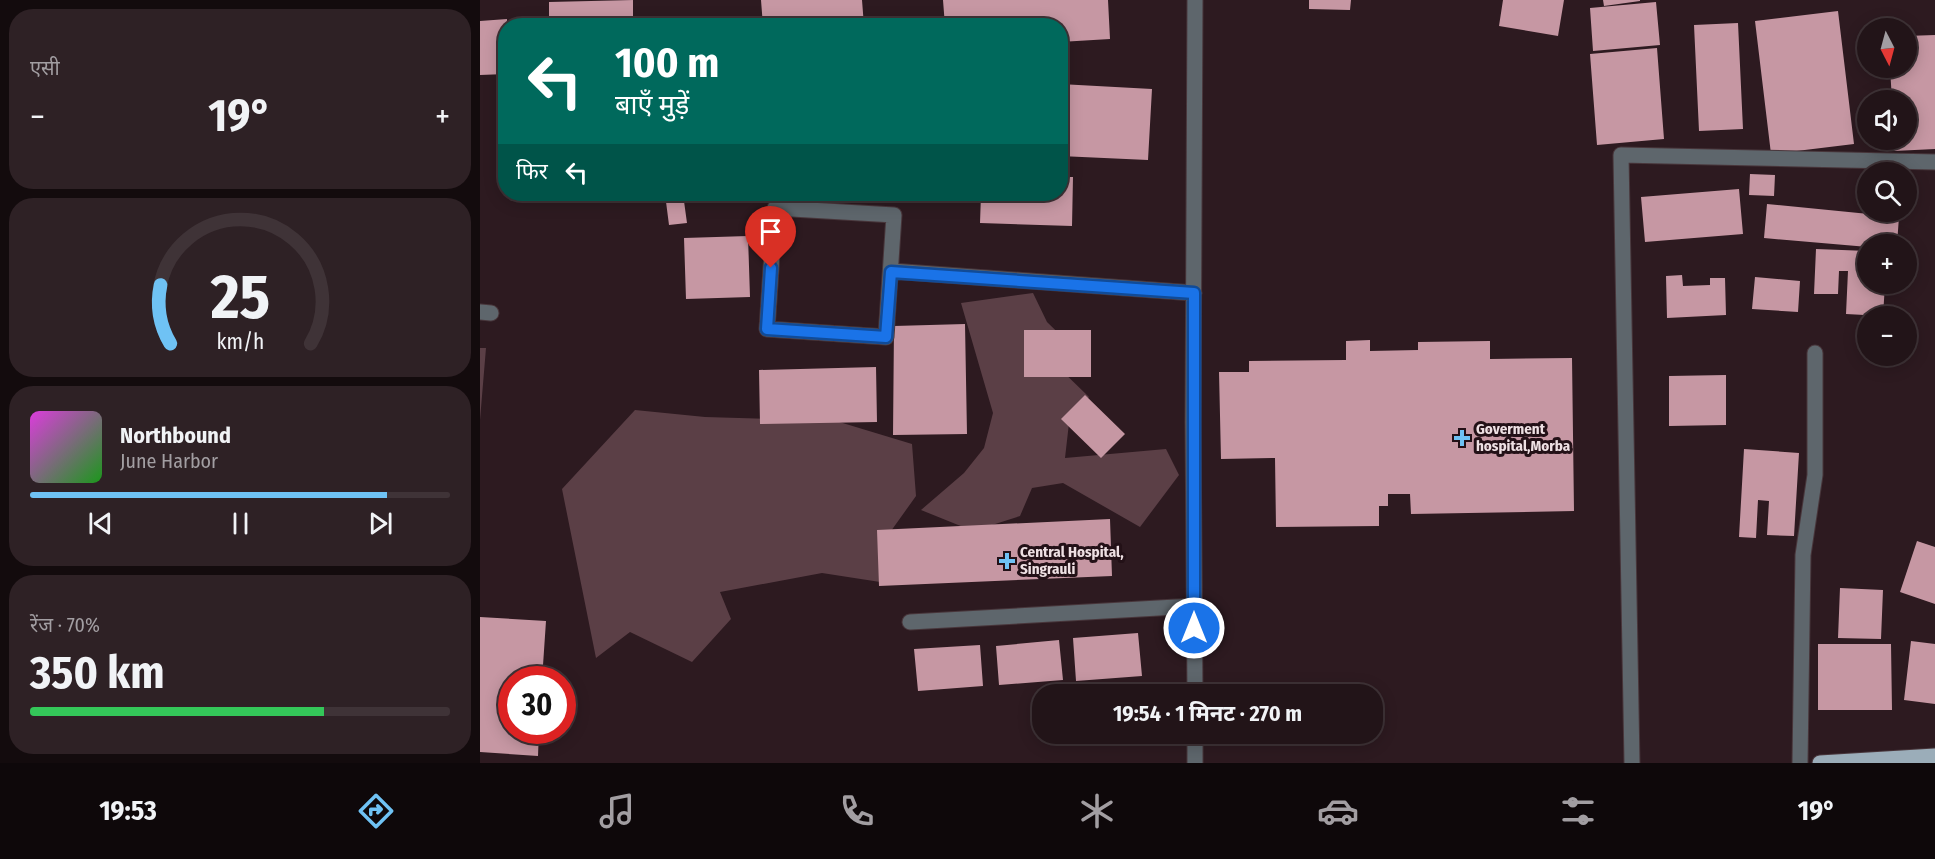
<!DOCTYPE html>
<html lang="hi">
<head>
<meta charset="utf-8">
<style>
	:root { --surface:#221418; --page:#2e2125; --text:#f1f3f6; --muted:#a29ea2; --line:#3f3337; --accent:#6fc2f4 }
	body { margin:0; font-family:"Fira Sans Condensed","Noto Sans Devanagari",sans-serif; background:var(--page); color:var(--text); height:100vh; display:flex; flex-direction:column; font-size:22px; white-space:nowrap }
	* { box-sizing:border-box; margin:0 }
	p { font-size:20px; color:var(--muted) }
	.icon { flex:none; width:33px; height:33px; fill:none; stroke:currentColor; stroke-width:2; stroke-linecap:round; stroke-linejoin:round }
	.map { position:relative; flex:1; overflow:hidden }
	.panel { display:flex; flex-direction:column; gap:9px; padding:9px; background:#130b0d; width:480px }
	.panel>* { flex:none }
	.top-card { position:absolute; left:18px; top:18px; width:570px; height:183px; border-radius:24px; box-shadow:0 3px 15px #0003,0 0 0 2px var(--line); background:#00695c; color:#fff; overflow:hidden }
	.needle { width:39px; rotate:174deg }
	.buttons { position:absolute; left:1377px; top:18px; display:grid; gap:12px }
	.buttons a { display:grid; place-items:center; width:60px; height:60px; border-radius:50%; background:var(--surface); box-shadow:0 3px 15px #0003,0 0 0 2px var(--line); font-size:30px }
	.speed { position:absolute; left:18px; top:666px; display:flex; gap:12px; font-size:30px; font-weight:700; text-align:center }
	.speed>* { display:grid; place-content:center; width:78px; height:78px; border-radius:50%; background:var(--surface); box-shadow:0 3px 15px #0003,0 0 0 2px var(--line); line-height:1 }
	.speed .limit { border:9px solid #d22; background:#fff; color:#111 }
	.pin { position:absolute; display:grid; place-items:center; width:51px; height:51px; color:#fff; margin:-62px -26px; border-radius:50% 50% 50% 0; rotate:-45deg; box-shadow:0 0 6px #0007 }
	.pin .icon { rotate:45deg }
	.me { position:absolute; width:66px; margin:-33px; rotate:0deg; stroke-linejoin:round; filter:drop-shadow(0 0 4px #0008) }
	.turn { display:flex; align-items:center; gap:21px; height:126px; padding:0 18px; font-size:27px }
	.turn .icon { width:78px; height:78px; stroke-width:2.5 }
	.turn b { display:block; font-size:42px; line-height:51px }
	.then { display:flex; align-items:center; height:57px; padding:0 18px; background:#0003; gap:12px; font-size:22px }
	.big { font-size:45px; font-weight:700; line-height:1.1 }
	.panel .card { flex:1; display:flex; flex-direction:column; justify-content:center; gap:9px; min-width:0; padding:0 21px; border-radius:24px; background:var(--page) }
	.panel .dial { align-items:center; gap:0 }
	.dial svg { height:156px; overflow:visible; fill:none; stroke:var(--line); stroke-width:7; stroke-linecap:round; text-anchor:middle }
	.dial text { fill:var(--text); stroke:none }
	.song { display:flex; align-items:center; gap:18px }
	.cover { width:72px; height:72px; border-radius:9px; background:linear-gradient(135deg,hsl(300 70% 55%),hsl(120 70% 35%)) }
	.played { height:6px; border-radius:3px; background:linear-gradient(90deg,var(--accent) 85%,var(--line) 85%) }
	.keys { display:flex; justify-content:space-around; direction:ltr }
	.heat { display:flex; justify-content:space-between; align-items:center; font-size:33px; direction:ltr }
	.charge { height:9px; border-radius:4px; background:linear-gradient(90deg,#34c759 70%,var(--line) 0) }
	.trip { position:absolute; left:552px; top:684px; width:351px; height:60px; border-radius:24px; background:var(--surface); box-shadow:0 3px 15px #0003,0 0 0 2px var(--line); font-weight:700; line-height:60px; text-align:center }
	.menu { display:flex; height:96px; justify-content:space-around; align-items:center; background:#0e080a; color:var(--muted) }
	.menu .icon { width:42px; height:42px }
	.menu .on { color:var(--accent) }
	.menu b { font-size:27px; color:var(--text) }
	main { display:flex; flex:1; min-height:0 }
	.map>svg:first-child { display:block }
	.green { fill:#5b3f46 }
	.building { fill:#c697a3 }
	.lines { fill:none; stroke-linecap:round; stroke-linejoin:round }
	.street-casing { stroke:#48363b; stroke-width:17 }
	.primary-casing { stroke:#48363b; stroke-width:17 }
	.street { stroke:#5e666c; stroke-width:15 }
	.primary { stroke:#9badb9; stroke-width:15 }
	.route-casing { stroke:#114b97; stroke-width:15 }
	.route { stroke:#1a73e8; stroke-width:10 }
	.poi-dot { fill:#6fc2f4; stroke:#231117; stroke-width:2 }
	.labels { text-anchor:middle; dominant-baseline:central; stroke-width:6; stroke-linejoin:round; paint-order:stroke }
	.poi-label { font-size:15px; font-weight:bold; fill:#eee0e3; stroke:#231117; text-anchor:start }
</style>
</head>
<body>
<main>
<section class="panel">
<div class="card"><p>एसी</p>
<div class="heat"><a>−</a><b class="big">19°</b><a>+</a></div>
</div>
<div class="card dial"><svg viewBox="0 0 100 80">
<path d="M14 69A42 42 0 1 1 86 69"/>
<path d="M14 69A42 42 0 0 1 9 39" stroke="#6fc2f4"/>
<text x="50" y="56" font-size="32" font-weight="700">25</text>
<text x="50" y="72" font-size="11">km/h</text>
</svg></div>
<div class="card">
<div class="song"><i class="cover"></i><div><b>Northbound</b><p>June Harbor</p></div></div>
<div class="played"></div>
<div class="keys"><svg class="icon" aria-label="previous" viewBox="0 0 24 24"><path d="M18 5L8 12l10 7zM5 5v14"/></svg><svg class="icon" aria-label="pause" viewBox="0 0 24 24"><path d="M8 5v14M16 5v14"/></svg><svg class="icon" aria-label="next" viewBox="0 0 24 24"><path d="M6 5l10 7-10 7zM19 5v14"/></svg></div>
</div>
<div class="card"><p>रेंज · 70%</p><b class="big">350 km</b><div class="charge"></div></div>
</section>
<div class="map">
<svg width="1455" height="763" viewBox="0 0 1455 763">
	<rect width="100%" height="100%" fill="#2d1a20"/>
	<path class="green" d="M553,293L567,322L603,357L575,364L609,397L589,423L585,458L686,449L699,475L660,527L583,483L552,488L540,516L493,531L441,510L484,473L504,448L513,413L481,303Z
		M0,348H6L0,420Z
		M155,410L225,417L356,421L432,444L436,496L411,531L413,584L342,573L240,592L251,619L212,662L150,632L116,658L82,489Z"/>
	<path class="building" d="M153,0V26H69V2Z
		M281,0H382L384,26H283Z
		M463,0H628L630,39L580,42V26H465Z
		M829,0H871L870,10L829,9Z
		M1023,0H1084L1078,36L1019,26Z
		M1123,0H1160V1L1124,6Z
		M1176,2L1180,45L1113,51L1110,8Z
		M1358,11L1374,144L1291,154L1275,21Z
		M27,19L26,74L0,75V21Z
		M1258,23L1263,129L1219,131L1214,25Z
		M1455,35V149L1414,151V140H1426V100H1412L1410,68H1426V36Z
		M1177,48L1184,139L1117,145L1110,54Z
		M580,84L672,89L668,160L580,156Z
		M1270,174L1295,175L1294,196L1269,195Z
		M580,177H593L592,226L500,223L501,194H580Z
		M1259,189L1263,234L1165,242L1161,197Z
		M185,194H203L207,223L189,225Z
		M1287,204L1419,217L1417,244H1388V247L1284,238Z
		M268,236L270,297L206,299L204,238Z
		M1336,249L1388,251V284H1405L1403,316L1366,314L1368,271H1359L1358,294H1334Z
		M1202,275L1203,286L1230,285V278H1245L1246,315L1187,318L1186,276Z
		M1275,277L1320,281L1318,312L1272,309Z
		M485,324L487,434L413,435L414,326Z
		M544,330H611V377H544Z
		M890,340V351L938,350V342L1010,341V359L1092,358L1094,511L931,514L930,494H908V506H899V526L796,527L795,458L741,459L739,372H769V361L866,360V341Z
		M396,367L397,422L280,424L279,370Z
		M1246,375V425L1189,426V376Z
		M605,395L645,434L621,458L581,419Z
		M1264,449L1319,453L1314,536L1287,535L1289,501L1278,500L1276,538L1259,537Z
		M630,519L632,576L399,586L397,530Z
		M1437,541L1455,547V604L1420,592Z
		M1360,588L1403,590L1401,639L1358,638Z
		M0,617L66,621L62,680H32V730H59L58,756L0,752Z
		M658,633L662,676L596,681L593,638Z
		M579,640L583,680L519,685L516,646Z
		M1431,641L1455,644V704L1424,700Z
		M1338,644H1411L1412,710H1338Z
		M500,645L503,686L438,691L434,649Z"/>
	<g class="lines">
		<defs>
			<path id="street" d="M295,208L414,215L406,337L287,329Z
				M411,271L714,293
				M0,312L11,313
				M430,622L714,606
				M715,694L713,422L715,0
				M715,734V763
				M1152,763L1141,155L1455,162
				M1320,763L1323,555L1335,475V353"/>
			<path id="primary" d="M1340,763L1455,756"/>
		</defs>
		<use href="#street" class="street-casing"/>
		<use href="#primary" class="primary-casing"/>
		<use href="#street" class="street"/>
		<use href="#primary" class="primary"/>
	</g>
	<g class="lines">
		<defs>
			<path id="route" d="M291,268L287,329L406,337L411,272L714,293V628"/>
		</defs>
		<use href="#route" class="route-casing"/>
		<use href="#route" class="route"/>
	</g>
	<g class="poi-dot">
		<path d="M979 429h6v6h6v6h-6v6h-6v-6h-6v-6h6z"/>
		<path d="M524 552h6v6h6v6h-6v6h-6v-6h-6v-6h6z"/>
	</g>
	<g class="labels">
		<g class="poi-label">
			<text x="996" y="429">Goverment<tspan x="996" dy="17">hospital,Morba</tspan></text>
			<text x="540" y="552">Central Hospital,<tspan x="540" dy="17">Singrauli</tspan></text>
		</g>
	</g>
</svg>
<div class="buttons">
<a><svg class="needle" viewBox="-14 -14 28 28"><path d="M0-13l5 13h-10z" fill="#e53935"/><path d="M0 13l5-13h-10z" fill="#a29ea2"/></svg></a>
<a><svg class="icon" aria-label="sound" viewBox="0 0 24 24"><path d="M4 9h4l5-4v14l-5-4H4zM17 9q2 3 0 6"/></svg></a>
<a><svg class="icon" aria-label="search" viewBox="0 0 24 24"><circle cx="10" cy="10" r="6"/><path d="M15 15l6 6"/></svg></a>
<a>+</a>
<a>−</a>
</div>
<div class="speed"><div class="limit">30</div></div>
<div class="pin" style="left:291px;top:268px;background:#d93025"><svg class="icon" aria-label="arrive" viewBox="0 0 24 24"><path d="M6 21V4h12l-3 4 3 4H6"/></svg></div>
<svg class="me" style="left:714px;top:628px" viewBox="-20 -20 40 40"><circle r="17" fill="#1a73e8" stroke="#fff" stroke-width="3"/><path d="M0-11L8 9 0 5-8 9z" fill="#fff"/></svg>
<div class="trip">19:54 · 1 मिनट · 270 m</div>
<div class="top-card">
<div class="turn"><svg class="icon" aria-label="left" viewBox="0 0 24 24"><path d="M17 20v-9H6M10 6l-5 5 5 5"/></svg><div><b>100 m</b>बाएँ मुड़ें</div></div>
<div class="then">फिर<svg class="icon" aria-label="left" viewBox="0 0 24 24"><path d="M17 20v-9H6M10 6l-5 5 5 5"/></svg></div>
</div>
</div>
</main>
<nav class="menu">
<b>19:53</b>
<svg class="icon on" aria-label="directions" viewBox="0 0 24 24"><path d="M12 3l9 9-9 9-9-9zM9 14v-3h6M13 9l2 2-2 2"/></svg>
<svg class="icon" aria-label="music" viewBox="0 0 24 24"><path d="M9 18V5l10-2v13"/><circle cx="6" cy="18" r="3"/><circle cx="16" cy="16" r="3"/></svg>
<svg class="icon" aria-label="phone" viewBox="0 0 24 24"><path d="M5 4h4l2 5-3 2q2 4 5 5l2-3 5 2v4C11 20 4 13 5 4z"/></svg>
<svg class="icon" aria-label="climate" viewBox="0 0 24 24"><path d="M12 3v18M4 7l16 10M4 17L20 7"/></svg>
<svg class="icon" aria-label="car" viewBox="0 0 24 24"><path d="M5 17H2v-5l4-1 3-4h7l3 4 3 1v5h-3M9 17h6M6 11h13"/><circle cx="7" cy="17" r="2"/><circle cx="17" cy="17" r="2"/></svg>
<svg class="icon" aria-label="filters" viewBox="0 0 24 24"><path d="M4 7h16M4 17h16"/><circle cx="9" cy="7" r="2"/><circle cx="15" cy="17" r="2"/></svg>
<b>19°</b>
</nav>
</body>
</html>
